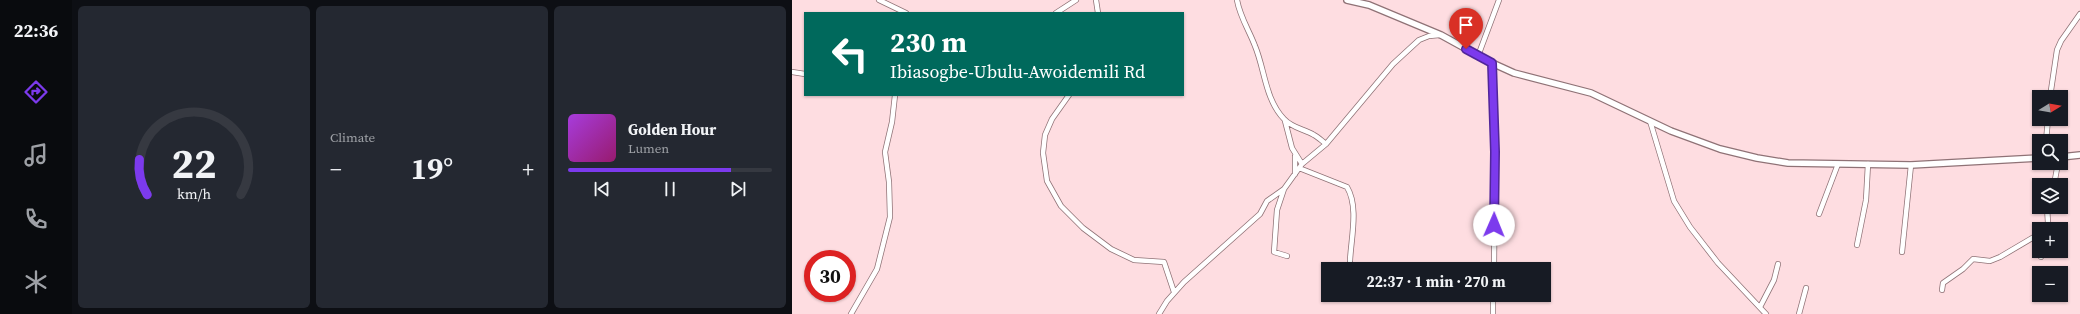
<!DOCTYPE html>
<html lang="en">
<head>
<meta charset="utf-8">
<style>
	:root { --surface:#171b24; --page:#242831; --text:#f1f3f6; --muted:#9ea1a6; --line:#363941; --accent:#7c3aed }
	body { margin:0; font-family:"Source Serif 4",serif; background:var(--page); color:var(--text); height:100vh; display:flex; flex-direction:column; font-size:15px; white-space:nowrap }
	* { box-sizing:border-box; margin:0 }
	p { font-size:13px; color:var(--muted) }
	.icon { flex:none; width:22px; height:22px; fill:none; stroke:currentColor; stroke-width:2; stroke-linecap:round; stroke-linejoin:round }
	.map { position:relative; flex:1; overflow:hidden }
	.side { display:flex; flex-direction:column; gap:6px; padding:6px; background:#0d0f14; width:720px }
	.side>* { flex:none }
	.hud { position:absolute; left:12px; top:12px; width:380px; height:84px; border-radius:0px; box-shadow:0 1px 3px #0004; background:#00695c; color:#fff; overflow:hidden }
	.needle { width:26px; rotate:79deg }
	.tools { position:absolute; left:1240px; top:90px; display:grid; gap:8px }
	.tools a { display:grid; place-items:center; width:36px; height:36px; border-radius:0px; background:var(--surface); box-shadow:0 1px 3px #0004; font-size:20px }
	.speed { position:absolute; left:12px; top:250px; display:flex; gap:8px; font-size:20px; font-weight:700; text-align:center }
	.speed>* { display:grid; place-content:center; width:52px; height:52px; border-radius:50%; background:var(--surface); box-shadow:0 1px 3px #0004; line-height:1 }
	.speed .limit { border:6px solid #d22; background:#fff; color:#111 }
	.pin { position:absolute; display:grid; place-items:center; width:34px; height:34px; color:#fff; margin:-41px -17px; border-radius:50% 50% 50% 0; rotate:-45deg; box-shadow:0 0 4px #0007 }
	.pin .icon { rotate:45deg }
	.me { position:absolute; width:44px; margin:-22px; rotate:1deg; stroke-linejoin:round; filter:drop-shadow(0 0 3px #0008) }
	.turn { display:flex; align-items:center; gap:14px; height:84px; padding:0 20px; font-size:18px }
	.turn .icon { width:52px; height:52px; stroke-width:2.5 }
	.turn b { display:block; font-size:28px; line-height:34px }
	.big { font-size:30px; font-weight:700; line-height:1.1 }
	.side .widget { flex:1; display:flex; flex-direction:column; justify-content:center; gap:6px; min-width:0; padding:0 14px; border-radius:6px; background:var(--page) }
	.side .dial { align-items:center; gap:0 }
	.dial svg { height:104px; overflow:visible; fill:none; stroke:var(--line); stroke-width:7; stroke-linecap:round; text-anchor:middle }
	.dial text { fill:var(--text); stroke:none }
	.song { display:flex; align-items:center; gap:12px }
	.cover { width:48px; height:48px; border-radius:6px; background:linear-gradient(135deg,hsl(280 70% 55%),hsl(320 70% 35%)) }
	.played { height:4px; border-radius:2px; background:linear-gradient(90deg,var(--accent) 80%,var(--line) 80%) }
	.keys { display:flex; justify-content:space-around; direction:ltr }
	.heat { display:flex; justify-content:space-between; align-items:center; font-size:22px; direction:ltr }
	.side .tiles { flex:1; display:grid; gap:6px; grid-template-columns:repeat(3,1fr) }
	.trip { position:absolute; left:529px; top:262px; width:230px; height:40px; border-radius:0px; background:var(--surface); box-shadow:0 1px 3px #0004; font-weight:700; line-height:40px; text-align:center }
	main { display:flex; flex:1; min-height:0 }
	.dock { display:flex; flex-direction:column; width:72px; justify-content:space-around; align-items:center; background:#090b0e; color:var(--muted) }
	.dock .icon { width:28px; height:28px }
	.dock .selected { color:var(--accent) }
	.dock b { font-size:18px; color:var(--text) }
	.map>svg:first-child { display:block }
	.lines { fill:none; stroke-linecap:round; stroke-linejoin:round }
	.minor-casing { stroke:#8f7276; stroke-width:6 }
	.tertiary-casing { stroke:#8f7276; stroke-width:8 }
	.minor { stroke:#fff; stroke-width:4.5 }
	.tertiary { stroke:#fff; stroke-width:5.5 }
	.route-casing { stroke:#51269a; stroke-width:10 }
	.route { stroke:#7c3aed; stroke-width:7 }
</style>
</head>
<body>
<main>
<nav class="dock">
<b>22:36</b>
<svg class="icon selected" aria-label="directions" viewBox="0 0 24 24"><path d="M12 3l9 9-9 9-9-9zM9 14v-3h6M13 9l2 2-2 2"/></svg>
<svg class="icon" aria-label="music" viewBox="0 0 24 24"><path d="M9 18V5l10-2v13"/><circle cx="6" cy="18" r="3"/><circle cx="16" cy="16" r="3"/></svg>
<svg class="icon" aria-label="phone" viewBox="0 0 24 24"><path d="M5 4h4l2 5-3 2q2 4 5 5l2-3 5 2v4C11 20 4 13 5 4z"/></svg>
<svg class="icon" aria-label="climate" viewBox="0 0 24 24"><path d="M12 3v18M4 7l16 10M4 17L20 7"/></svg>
</nav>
<section class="side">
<div class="tiles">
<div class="widget dial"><svg viewBox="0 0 100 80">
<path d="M14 69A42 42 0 1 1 86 69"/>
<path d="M14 69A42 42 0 0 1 8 42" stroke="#7c3aed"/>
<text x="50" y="56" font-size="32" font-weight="700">22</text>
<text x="50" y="72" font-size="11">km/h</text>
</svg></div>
<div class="widget"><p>Climate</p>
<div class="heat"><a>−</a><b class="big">19°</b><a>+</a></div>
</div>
<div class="widget">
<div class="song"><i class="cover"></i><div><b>Golden Hour</b><p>Lumen</p></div></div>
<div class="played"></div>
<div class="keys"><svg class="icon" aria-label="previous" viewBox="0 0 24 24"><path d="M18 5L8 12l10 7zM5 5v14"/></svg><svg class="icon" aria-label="pause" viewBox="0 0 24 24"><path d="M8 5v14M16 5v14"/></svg><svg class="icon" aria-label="next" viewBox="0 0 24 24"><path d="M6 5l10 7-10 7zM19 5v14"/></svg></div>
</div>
</div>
</section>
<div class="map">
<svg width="1288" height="314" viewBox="0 0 1288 314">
	<rect width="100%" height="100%" fill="#fedde1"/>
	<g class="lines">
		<defs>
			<path id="minor" d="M87,0L114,13
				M304,0L306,13
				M445,0C448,17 457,30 463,46C473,70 473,99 492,119C500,128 512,129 522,135C526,137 530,141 534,144
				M264,13L284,0
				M686,56L707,0
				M700,63L703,152L702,269
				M0,72L13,74
				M277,95L260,119L253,135L251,153L255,181L269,206L291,228L319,249L342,260L372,262L382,292
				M1258,97L1265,50L1269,41L1288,14
				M493,121L500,148L510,164
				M858,121L882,201L898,227L926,263L974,314
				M1254,141L1256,119
				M507,168L555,187C567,207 559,238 558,261
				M503,174V156
				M1262,185L1266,163
				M492,189L485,210L482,252L495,256
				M1027,214L1046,164
				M1254,229L1256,223L1255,207
				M1065,245L1074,200L1076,164
				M1110,252L1119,165
				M1249,257L1251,251
				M1150,290L1151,283L1171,269L1181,259L1198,261L1208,257L1247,234
				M968,307L982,280L986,264
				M59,314L85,269L98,217L97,182L93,152L100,122L103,95
				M367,314L375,301L392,282L468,214L475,201L492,189L510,164L534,144L601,64L627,40L637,36L648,35
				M701,314V295
				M1007,314L1014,288"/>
			<path id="tertiary" d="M555,0L577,5L649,35L700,63L722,73L799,93L879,131L928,149L965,158L996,163L1119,165L1247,158
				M1269,157L1288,155"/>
		</defs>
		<use href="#minor" class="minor-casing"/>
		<use href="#tertiary" class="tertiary-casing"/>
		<use href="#minor" class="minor"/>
		<use href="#tertiary" class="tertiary"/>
	</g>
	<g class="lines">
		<defs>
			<path id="route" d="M674,49L700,63L703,152L702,225"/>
		</defs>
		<use href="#route" class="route-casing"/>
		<use href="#route" class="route"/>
	</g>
</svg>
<div class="tools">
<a><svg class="needle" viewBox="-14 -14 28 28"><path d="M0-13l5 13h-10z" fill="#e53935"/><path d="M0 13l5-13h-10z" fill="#9ea1a6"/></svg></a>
<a><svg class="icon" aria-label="search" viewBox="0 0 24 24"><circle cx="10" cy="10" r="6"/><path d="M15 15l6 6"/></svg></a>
<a><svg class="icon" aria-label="layers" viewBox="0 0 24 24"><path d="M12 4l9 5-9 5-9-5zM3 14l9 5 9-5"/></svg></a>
<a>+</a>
<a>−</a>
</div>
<div class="speed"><div class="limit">30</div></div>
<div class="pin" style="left:674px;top:49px;background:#d93025"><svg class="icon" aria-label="arrive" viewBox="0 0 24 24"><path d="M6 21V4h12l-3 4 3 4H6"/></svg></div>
<svg class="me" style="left:702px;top:225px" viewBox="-20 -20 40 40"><circle r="19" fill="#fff"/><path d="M0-13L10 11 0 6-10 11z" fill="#7c3aed"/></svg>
<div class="trip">22:37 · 1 min · 270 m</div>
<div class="hud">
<div class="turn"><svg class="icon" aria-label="left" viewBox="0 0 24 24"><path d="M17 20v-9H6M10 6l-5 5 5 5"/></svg><div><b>230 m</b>Ibiasogbe-Ubulu-Awoidemili Rd</div></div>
</div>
</div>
</main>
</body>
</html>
